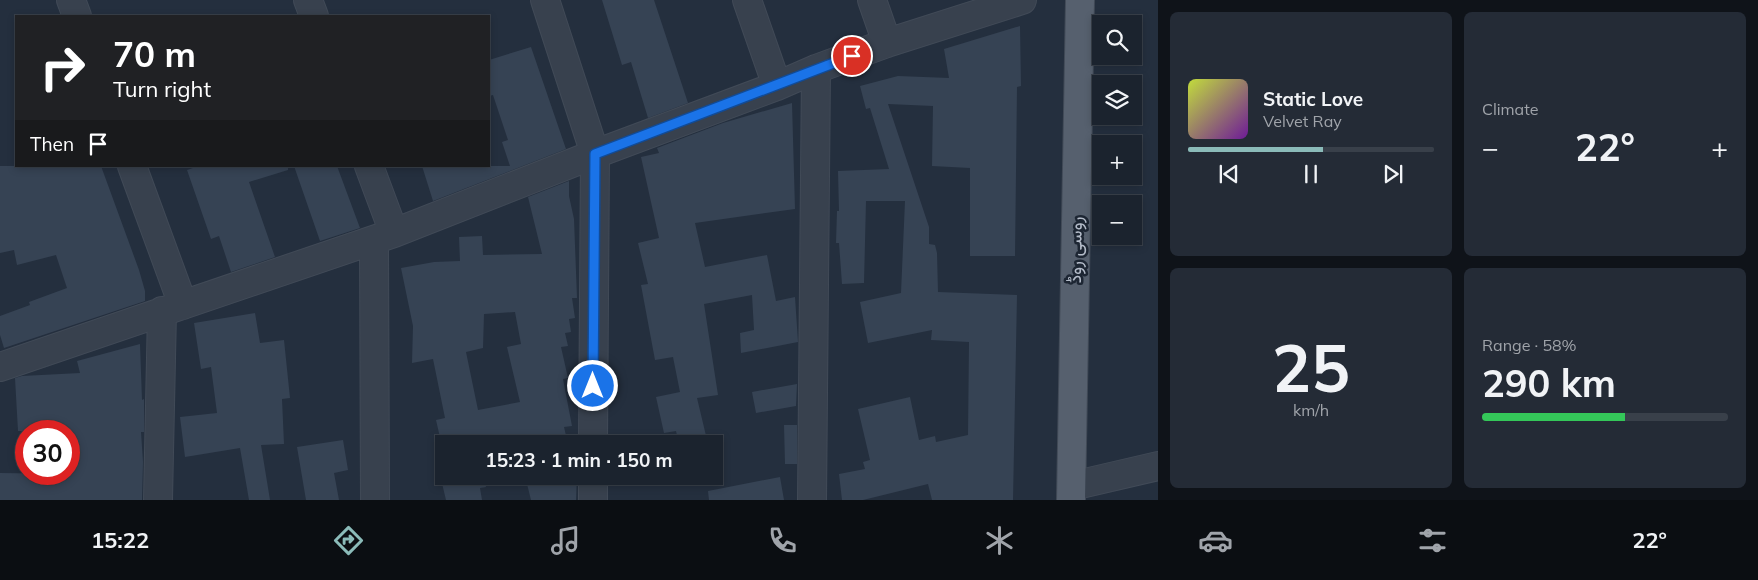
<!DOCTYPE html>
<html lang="en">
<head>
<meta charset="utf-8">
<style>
	:root { --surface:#1b232e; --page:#242b36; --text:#f1f3f6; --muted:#a0a4aa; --line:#39404a; --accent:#8bbbb9 }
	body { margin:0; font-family:Mulish,Vazirmatn,sans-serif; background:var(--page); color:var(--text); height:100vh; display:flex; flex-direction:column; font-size:19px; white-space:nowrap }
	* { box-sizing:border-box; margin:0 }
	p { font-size:16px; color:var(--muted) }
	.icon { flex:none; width:28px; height:28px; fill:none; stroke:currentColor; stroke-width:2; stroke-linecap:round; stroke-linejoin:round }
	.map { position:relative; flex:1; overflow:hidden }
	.side { display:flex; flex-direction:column; gap:12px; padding:12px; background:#0f1319; width:600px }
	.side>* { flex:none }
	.top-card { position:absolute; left:15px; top:15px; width:475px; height:152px; border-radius:0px; box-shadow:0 2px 8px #0003,0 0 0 1px var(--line); background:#202124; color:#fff; overflow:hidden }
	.tools { position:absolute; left:1092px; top:15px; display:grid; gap:10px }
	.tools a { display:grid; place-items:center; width:50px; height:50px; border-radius:0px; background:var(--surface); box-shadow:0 2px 8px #0003,0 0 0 1px var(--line); font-size:25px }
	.speed { position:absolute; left:15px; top:420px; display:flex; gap:10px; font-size:25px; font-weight:700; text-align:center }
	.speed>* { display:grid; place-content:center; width:65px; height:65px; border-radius:50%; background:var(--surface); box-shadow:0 2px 8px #0003,0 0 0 1px var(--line); line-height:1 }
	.speed .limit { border:8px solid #d22; background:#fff; color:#111 }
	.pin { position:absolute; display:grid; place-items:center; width:42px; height:42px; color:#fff; margin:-21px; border:2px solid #fff; border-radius:50%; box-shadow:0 1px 5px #0007 }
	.me { position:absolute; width:55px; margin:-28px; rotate:0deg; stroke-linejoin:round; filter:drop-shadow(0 0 4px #0008) }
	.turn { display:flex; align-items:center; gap:18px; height:105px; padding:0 15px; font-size:22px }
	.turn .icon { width:65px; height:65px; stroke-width:2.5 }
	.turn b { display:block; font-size:35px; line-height:42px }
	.then { display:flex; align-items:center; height:48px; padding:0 15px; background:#0003; gap:10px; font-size:19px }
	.big { font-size:38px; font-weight:700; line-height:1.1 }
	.side .card { flex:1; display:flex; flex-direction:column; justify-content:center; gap:8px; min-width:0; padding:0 18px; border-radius:8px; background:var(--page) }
	.side .dial { align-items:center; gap:0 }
	.dial b { font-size:65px; line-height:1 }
	.song { display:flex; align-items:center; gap:15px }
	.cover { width:60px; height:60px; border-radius:8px; background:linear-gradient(135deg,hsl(70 70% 55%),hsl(280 70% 35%)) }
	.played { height:5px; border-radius:2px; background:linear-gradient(90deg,var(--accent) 55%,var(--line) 55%) }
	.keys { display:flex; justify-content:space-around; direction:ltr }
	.heat { display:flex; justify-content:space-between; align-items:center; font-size:28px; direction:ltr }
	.charge { height:8px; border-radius:4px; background:linear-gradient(90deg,#34c759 58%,var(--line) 0) }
	.side .tiles { flex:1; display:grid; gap:12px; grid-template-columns:repeat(2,1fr) }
	.trip { position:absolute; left:435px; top:435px; width:288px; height:50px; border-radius:0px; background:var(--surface); box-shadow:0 2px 8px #0003,0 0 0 1px var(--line); font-weight:700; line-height:50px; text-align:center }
	.dock { display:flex; height:80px; justify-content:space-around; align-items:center; background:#0b0e12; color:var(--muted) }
	.dock .icon { width:35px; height:35px }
	.dock .selected { color:var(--accent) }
	.dock b { font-size:22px; color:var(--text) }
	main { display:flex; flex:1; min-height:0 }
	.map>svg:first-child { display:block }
	.building { fill:#364354; fill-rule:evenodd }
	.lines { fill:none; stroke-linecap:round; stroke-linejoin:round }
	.minor-casing { stroke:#414a57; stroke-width:30 }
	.major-casing { stroke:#414a57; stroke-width:30 }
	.minor { stroke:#38414e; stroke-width:28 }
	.major { stroke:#56606e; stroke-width:28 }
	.route-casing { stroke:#114b97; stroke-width:12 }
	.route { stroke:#1a73e8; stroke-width:9 }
	.labels { text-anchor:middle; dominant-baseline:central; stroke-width:5; stroke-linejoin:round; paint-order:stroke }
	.street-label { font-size:18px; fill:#b4bcc9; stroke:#1d2633 }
</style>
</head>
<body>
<main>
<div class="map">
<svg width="1158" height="500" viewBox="0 0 1158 500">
	<rect width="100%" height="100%" fill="#242f3e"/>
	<path class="building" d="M602,0H654L688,103L648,118L631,62L622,65Z
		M1020,26L1021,86L1017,87L1015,256H970V168L932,166L933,106L888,104L929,227V244L935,245L937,253L938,292L1017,295L1013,500H932L928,484L863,500H842L839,474L865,469L863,462L870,460L858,409L910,397L919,440L935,436L936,442L968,435L969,342L931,340L932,330L868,343L860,302L901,293L905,201H866L864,283L842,284L839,243H836L837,211H839L838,171L889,169L870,108L866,109L860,86L898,76L949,78L944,49Z
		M531,47L566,149L433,201L422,166H510L502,142L508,140L493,95L489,96V60Z
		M792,103L795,209L695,223L705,267L767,255L776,301L795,297L798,342L741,353L740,333L754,330L752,295L704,304L718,395L697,398L708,444H679L676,431L664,433L656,397L680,392L673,357L655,360L641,285L648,284L638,243L659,238L641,157L659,153L657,148L723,123Z
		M0,166H101L139,270L145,291V301L4,348L0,335V316L30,305L29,302L67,288L56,255L17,265L14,250L0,253Z
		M199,166H288V170L249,182L275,257L231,272L219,236L211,239L187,170Z
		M294,166H337L360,228L320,241Z
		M569,181V196L574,219L577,298H572L575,318L569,319L571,332L565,333L568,346L561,347L568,378L563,379L572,426L564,427L568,444H444V455L436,420L445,418L433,359L412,363L413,326L401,268L434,262L460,261L459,237L482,236L483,255L542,254L528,197ZM515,312L521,344L507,347L520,402L478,410L466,352L483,348L484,314Z
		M255,313L260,343L284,340L290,398L282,399L284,444L261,445L270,500H249L240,448L185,457L180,417L217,413L211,367L201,369L194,323Z
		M140,344L142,400L144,399V432H141L143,462L142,500H0V473L69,474V431H18L15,378L22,376L80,373L77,361Z
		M797,384L796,406L756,413L752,392Z
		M784,425H797V464H785Z
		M343,440L348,470L334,473L339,500H306L297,447Z
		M444,474V476H519L485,483L486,487L480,488L482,500H446L440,475Z
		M525,476H577L576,500H531Z
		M780,477L784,500H709L708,491Z"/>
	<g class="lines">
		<defs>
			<path id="minor" d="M71,0L77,16
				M308,0L314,16
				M545,0L595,154L593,444
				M747,0L777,86
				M872,0L887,43
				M132,166L183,305
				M369,166L394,233
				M374,240L375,500
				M0,367L394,233L595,154L777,86L816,69L887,43L1022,0
				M1072,486L1158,466
				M158,500L162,311
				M593,500V476
				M812,500L816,69"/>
			<path id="major" d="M1071,500L1080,0"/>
		</defs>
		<use href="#minor" class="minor-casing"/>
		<use href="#major" class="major-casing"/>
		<use href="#minor" class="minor"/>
		<use href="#major" class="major"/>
	</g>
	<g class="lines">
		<defs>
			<path id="route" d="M593,386L595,154L852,56"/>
		</defs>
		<use href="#route" class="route-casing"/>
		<use href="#route" class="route"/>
	</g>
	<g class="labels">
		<g class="street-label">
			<text transform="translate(1075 250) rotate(-89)">روسی روڈ</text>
		</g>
	</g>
</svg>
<div class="tools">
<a><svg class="icon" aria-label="search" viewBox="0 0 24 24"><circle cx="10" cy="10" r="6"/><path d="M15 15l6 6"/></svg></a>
<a><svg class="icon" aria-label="layers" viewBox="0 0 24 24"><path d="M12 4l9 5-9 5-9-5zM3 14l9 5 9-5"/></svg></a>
<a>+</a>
<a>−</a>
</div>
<div class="speed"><div class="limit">30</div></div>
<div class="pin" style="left:852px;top:56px;background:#d93025"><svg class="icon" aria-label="arrive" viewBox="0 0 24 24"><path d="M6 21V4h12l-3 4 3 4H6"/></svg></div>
<svg class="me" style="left:593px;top:386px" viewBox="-20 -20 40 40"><circle r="17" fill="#1a73e8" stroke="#fff" stroke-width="3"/><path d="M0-11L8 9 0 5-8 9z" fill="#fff"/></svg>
<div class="trip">15:23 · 1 min · 150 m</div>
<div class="top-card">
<div class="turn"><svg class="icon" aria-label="right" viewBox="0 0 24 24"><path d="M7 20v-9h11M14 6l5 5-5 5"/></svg><div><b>70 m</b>Turn right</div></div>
<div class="then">Then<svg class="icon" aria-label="arrive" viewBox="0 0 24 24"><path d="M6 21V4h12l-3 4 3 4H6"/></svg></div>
</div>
</div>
<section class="side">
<div class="tiles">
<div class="card">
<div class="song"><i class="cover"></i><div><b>Static Love</b><p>Velvet Ray</p></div></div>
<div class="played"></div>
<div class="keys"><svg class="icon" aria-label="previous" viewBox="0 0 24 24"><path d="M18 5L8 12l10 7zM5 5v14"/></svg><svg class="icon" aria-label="pause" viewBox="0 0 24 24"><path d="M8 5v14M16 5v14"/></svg><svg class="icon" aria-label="next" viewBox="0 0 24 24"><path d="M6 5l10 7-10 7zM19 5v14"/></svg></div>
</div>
<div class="card"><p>Climate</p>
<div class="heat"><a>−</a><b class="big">22°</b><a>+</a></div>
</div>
<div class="card dial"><b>25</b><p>km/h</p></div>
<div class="card"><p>Range · 58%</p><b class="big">290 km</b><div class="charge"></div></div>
</div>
</section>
</main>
<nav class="dock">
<b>15:22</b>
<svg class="icon selected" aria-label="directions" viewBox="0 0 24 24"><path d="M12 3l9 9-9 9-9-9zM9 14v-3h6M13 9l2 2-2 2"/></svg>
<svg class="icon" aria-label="music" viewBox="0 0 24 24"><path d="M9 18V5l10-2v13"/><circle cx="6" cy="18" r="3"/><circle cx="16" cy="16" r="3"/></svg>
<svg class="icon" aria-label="phone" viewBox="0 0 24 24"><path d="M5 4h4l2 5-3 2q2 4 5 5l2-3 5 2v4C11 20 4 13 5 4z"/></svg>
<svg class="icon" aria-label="climate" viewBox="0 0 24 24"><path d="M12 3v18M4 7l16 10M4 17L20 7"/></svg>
<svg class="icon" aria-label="car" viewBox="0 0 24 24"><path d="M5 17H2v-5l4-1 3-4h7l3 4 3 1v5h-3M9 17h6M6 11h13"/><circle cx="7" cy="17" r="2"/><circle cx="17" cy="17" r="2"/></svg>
<svg class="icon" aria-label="filters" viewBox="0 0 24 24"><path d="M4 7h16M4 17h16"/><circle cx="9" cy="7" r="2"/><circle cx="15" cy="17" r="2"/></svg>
<b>22°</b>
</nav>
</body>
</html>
